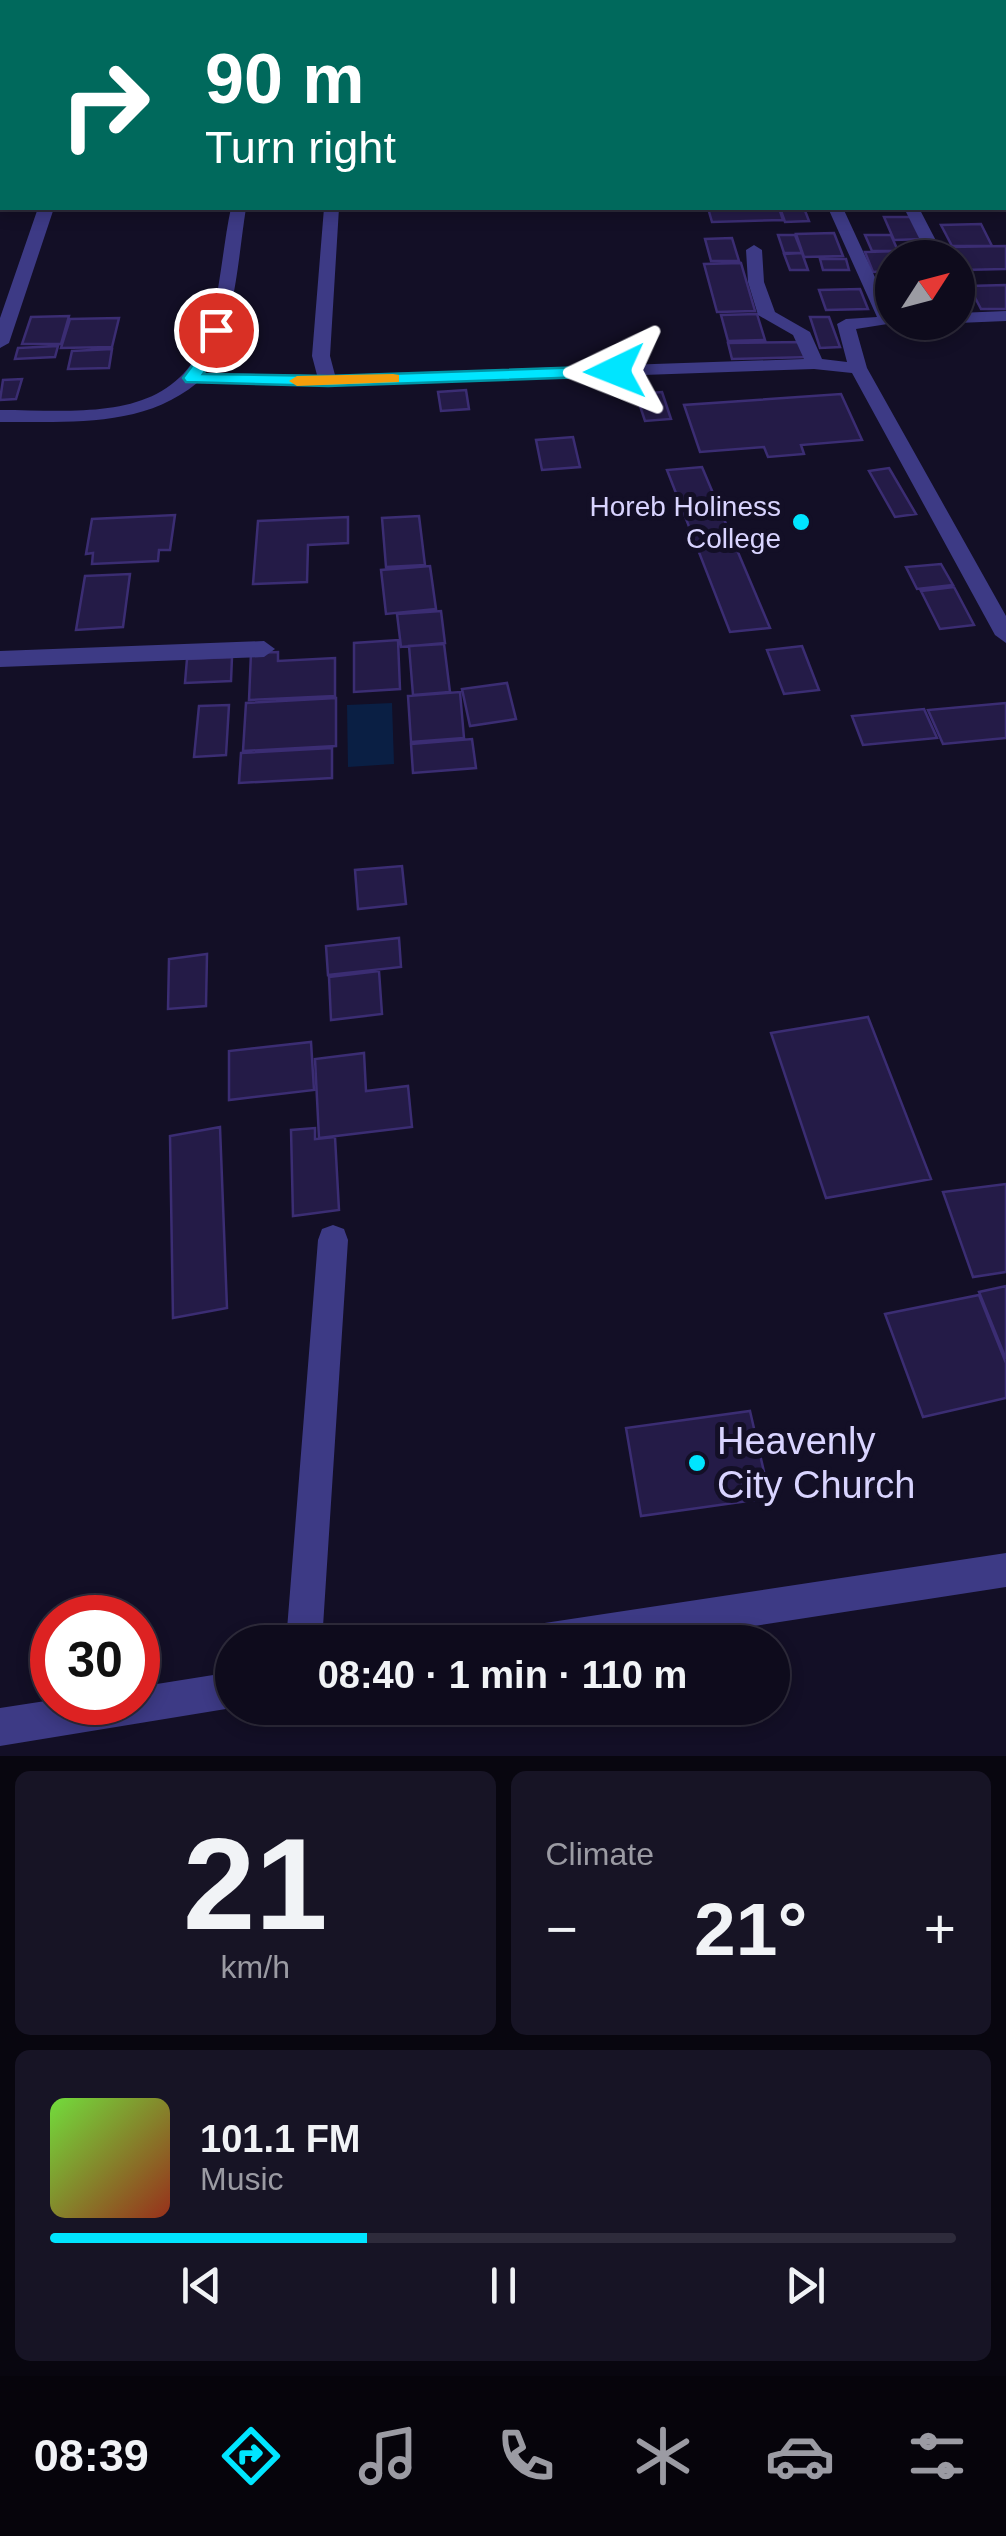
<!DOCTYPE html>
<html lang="en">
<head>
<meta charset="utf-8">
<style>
	:root { --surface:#0e0b1c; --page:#171425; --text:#f1f3f6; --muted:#9b9ba3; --line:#2e2b3b; --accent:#00e5ff }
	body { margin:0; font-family:Arial,sans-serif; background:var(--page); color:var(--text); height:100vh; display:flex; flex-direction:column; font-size:38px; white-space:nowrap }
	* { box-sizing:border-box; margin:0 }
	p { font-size:32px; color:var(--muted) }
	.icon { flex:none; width:55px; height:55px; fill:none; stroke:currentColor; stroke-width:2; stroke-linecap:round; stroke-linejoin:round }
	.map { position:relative; height:1756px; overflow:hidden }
	.sheet { display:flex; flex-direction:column; gap:15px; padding:15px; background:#08060f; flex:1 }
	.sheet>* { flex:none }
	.banner { position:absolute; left:0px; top:0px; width:1008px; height:210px; box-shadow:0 5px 15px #0003,0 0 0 2px var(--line); background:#00695c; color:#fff; overflow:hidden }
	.needle { width:65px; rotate:54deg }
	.fabs { position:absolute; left:875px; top:240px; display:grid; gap:20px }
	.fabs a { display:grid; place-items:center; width:100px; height:100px; border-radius:50%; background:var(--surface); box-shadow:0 5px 15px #0003,0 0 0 2px var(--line); font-size:50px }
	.speed { position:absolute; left:30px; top:1595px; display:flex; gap:20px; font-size:50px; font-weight:700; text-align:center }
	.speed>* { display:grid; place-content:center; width:130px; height:130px; border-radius:50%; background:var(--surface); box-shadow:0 5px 15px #0003,0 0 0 2px var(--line); line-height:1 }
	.speed .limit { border:15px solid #d22; background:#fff; color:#111 }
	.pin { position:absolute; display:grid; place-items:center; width:85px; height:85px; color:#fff; margin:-42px; border:5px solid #fff; border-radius:50%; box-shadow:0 2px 10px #0007 }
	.me { position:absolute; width:110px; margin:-55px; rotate:268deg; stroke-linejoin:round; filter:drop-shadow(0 0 8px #0008) }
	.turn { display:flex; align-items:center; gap:35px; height:210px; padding:0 40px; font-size:45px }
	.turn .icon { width:130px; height:130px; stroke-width:2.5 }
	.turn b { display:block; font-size:70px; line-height:85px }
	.big { font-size:75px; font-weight:800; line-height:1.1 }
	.sheet .tile { flex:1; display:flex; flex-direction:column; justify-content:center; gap:15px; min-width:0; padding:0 35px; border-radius:15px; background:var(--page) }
	.sheet .dial { align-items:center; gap:0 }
	.dial b { font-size:130px; line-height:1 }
	.song { display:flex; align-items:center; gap:30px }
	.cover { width:120px; height:120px; border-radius:15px; background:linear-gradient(135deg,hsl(100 70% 55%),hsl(10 70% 35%)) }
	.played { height:10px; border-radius:5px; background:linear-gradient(90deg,var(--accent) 35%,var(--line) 35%) }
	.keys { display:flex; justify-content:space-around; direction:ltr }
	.heat { display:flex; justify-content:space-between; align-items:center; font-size:55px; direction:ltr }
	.sheet .tiles { flex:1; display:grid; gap:15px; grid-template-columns:1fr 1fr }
	.tile:last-child { grid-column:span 2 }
	.trip { position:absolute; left:215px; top:1625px; width:575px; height:100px; border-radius:50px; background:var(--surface); box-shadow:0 5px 15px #0003,0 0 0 2px var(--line); font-weight:800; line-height:100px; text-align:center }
	.tabs { display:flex; height:160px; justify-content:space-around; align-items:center; background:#06040b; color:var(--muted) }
	.tabs .icon { width:70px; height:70px }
	.tabs .active { color:var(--accent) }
	.tabs b { font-size:45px; color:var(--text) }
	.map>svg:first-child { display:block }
	.water { fill:#0a1f44 }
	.building { fill:#241b47; stroke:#3b2d73; stroke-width:2.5 }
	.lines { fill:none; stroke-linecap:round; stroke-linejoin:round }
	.minor { fill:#3d3a85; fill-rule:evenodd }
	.route { fill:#00e5ff; stroke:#0095a6; stroke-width:2.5 }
	.slow { fill:#f59e0b }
	.poi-dot { fill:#00e5ff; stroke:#130f26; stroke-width:4 }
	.labels { text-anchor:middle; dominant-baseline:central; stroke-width:10; stroke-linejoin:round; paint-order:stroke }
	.far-poi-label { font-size:28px; fill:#d9d4ff; stroke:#130f26; text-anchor:end }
	.near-poi-label { font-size:38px; fill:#d9d4ff; stroke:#130f26; text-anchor:start }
</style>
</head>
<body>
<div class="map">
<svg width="1006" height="1756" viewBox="0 0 1006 1756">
	<rect width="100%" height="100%" fill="#130f26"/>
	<path class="water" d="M392,703L394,764L348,767L347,705Z"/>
	<path class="building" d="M708,208H779L783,220L712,222Z
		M780,208H804L809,221L785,222Z
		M884,217H914L925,239L894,240Z
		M981,224L992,246H952L941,225Z
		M834,233L843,256L804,257L796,234Z
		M778,235H795L802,253H784Z
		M865,235H891L898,251H872Z
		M732,238L739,261H711L705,239Z
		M1006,246V269L961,270L950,247Z
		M902,251L905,258H892V271L873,272L865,252Z
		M802,253L808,270H790L784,254Z
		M820,259H846L849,270H823Z
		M741,263L755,311L717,312L704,264Z
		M1006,285V309H981L969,286Z
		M860,289L868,309L826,310L819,290Z
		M757,314L765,340L728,341L721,315Z
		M69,316L61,344H22L31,317Z
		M810,317H829L840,347L820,348Z
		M119,318L112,347L61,348L70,319Z
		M806,342L810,357L732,359L728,343Z
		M58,346L55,357L15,359L18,348Z
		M112,349L109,368L68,369L72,351Z
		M22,379L16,399L0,400L3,380Z
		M466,390L469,409L441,411L438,392Z
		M662,392L671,419L645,421L636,394Z
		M841,394L862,440L801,445L804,454L768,457L764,447L700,452L684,405Z
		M573,437L580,467L542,470L536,440Z
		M702,467L770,628L730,632L667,470Z
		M889,468L916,514L895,517L869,471Z
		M175,515L170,550H159L158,561L92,564L93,553L86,554L92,519Z
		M419,516L425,565L386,567L382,518Z
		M348,517V543L308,545L307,582L253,584L258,521Z
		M941,564L953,585L917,589L906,567Z
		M430,566L436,609L386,614L381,570Z
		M130,574L123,627L76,630L85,576Z
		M954,587L974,625L940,629L921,591Z
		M441,611L445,643L401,647L397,614Z
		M398,640L400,689L354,692V643Z
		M444,644L450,692L413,695L409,646Z
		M802,646L819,690L784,694L767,650Z
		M278,652V661L335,658V696L249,700L251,653Z
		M232,657L231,681L185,683L187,659Z
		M507,683L516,719L470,726L462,689Z
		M460,692L464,738L411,742L408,696Z
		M336,698V746L243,751L246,703Z
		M1006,703V738L943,744L928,710Z
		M229,705L226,755L194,757L199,706Z
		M924,709L937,738L863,745L852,716Z
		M472,739L476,768L413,773L411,744Z
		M332,748V778L239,783L241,753Z
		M402,866L406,904L358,909L355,870Z
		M399,938L401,967L328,975L326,946Z
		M207,954L206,1006L168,1009L169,959Z
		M379,971L382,1014L331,1020L329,977Z
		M868,1017L931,1179L826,1198L771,1033Z
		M311,1042L314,1090L229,1100V1051Z
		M364,1053L366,1091L408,1086L412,1127L319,1138L315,1059Z
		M220,1127L227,1308L173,1318L170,1136Z
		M315,1128V1139L335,1137L339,1210L293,1216L291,1130Z
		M1006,1184V1272L973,1277L943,1192Z
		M1006,1286V1359L979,1292Z
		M979,1295L1006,1363V1398L923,1417L885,1314Z
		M750,1411L770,1498L641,1516L626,1428Z"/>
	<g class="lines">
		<path class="minor" d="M218,0H230L231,2H219Z
			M264,0H276V2H264Z
			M610,0H623L624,2H611Z
			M702,0H714L715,2H703Z
			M807,0H820L821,2H808Z
			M0,20H2V28H0Z
			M0,59H2V67H0Z
			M0,99H2V107H0Z
			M1005,129H1006V137H1005Z
			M1005,188L1006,189V200L1005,199Z
			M38,208H54L9,343L0,348V318Z
			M231,208H246C237,265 236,323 205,373L317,375L312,356L324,208H339L330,356L335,375L804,359L793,335L758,315L748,282L746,250L754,245L762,250L764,282L775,312L810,332L822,359L847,362L837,324L846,319L877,317L828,208H843L892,314V322H900L856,329L867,368L1006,616V643L995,635L852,373L814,369L328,386L197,383C141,429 67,421 0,422V410C86,410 183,425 211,321C221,284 223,245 231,208Z
			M904,208H919L945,258H929Z
			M1006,311V321L958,323L956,322L958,313Z
			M264,641L275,649L264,657L0,667V651Z
			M333,1225L344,1229L348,1240L322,1642H286L318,1240L322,1229Z
			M1006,1553V1587L650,1642H520L525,1629L538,1624Z
			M232,1672V1708L0,1746V1708L52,1700L138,1702V1687Z"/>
	</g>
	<path class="route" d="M216,325L224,330L217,354L203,374L328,376L615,366L623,371L615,376L328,386L186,382L183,378L201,354L208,330Z"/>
	<path class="slow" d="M393,374L399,375V382L297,386L289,381L297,376Z"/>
	<g class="poi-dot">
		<circle cx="801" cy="522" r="10"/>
		<circle cx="697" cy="1463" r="10"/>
	</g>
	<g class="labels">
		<g class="far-poi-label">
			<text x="781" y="506">Horeb Holiness<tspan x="781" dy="32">College</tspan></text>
		</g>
		<g class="near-poi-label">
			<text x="717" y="1441">Heavenly<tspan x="717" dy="44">City Church</tspan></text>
		</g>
	</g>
</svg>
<div class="fabs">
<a><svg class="needle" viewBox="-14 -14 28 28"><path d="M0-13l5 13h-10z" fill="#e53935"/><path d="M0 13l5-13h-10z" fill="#9b9ba3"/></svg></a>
</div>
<div class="speed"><div class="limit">30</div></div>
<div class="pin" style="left:216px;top:330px;background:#d93025"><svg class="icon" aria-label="arrive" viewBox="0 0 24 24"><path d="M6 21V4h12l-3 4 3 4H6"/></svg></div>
<svg class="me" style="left:615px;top:371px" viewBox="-20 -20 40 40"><path d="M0-17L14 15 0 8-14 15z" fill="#00e5ff" stroke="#fff" stroke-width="4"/></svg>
<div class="trip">08:40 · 1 min · 110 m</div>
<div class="banner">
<div class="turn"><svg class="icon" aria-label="right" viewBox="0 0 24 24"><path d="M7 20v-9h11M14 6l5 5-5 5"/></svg><div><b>90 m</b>Turn right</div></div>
</div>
</div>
<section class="sheet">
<div class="tiles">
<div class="tile dial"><b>21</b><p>km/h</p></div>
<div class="tile"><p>Climate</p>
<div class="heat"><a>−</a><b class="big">21°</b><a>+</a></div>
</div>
<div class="tile">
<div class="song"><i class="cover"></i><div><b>101.1 FM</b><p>Music</p></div></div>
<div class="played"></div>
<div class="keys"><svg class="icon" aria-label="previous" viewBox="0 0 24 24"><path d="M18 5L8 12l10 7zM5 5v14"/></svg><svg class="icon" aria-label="pause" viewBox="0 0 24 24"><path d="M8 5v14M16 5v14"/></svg><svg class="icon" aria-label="next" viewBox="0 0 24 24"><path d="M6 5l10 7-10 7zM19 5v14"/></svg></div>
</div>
</div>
</section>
<nav class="tabs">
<b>08:39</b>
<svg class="icon active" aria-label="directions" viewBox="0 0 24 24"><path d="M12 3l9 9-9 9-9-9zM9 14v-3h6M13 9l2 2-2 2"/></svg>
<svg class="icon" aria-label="music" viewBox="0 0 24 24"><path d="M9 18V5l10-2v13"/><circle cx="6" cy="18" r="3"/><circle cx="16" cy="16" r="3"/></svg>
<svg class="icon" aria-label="phone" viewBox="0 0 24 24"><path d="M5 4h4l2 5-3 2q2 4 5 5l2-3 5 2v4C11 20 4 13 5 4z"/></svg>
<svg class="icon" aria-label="climate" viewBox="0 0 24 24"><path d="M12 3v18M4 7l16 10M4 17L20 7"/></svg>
<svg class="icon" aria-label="car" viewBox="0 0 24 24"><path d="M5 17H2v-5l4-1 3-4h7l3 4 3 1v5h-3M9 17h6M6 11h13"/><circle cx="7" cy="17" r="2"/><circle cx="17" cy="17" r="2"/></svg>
<svg class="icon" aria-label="filters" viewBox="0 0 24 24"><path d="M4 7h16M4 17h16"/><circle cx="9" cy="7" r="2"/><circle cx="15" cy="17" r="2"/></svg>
</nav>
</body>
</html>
